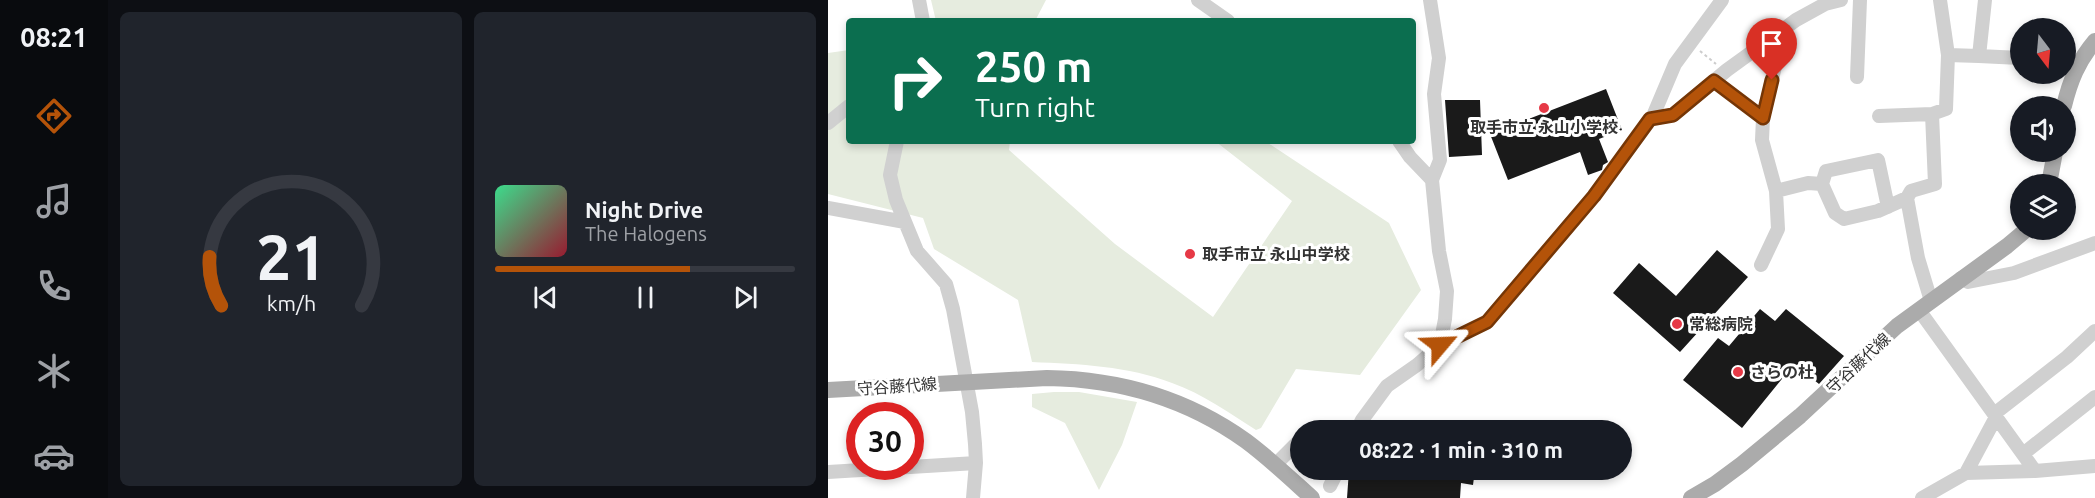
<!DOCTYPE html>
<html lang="en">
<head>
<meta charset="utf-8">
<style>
	:root { --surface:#171b24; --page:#20242c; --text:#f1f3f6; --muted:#9ea1a6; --line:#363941; --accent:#b45309 }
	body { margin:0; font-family:Ubuntu,"Noto Sans JP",sans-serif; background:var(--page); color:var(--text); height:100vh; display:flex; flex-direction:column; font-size:22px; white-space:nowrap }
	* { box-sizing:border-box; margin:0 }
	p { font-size:20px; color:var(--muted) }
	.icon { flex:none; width:33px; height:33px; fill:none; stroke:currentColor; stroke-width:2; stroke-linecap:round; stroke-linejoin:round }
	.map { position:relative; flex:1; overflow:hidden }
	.sheet { display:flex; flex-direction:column; gap:12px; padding:12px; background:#0d0f14; width:720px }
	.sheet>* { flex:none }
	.top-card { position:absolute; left:18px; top:18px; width:570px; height:126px; border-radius:6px; box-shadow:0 3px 9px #0003; background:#0b6e4f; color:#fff; overflow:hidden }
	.needle { width:39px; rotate:164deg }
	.buttons { position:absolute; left:1182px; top:18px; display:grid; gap:12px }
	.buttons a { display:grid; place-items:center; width:66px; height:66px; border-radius:50%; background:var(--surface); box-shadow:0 3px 9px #0003; font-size:30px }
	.speed { position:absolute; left:18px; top:402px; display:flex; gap:12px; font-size:30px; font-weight:700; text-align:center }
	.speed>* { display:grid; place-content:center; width:78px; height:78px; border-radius:50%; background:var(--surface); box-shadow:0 3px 9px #0003; line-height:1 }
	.speed .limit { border:9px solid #d22; background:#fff; color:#111 }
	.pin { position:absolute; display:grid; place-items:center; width:51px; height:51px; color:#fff; margin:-62px -26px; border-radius:50% 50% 50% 0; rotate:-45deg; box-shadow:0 0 6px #0007 }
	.pin .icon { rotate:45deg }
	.me { position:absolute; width:66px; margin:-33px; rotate:64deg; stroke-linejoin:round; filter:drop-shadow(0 0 4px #0008) }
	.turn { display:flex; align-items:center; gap:21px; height:126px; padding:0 30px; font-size:27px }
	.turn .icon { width:78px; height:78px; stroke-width:2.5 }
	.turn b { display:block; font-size:42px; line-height:51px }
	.sheet .widget { flex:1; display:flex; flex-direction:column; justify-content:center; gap:9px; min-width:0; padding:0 21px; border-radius:9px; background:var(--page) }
	.sheet .dial { align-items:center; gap:0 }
	.dial svg { height:156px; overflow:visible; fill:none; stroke:var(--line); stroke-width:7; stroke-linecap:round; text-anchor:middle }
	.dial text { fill:var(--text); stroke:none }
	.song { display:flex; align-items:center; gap:18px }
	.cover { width:72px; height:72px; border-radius:9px; background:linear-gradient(135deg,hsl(150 70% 55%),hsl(350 70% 35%)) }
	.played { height:6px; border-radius:3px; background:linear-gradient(90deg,var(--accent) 65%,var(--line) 65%) }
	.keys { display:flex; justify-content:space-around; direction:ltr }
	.sheet .tiles { flex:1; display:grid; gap:12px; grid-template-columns:repeat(2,1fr) }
	.trip { position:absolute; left:462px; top:420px; width:342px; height:60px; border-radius:30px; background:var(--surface); box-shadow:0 3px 9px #0003; font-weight:700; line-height:60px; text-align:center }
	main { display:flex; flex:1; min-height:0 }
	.tabs { display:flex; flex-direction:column; width:108px; justify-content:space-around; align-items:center; background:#090b0e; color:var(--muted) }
	.tabs .icon { width:42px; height:42px }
	.tabs .on { color:var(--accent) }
	.tabs b { font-size:27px; color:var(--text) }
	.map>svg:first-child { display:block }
	.green { fill:#e6ecdf }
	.building { fill:#1a1a1a }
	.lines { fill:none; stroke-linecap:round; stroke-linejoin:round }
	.path { stroke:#cdcdcd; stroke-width:2; stroke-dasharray:3 3; stroke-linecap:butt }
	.minor { stroke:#d0d0d0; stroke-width:14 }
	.major { stroke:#ababab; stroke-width:16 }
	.route-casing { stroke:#753606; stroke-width:15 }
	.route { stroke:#b45309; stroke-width:10 }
	.poi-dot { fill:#e63946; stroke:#fff; stroke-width:2 }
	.labels { text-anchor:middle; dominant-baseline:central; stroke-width:6; stroke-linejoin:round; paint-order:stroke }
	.poi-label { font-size:16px; font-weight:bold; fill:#333; stroke:#fff; text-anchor:start }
	.street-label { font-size:16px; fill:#333; stroke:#fff }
</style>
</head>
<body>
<main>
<nav class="tabs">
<b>08:21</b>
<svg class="icon on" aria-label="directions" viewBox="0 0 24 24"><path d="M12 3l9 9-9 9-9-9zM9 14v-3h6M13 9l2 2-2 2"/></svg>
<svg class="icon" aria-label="music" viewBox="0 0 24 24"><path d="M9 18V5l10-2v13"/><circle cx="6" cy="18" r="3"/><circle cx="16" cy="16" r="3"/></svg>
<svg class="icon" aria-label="phone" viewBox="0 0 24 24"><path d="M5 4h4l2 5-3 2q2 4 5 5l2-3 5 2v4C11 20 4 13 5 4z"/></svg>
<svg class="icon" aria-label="climate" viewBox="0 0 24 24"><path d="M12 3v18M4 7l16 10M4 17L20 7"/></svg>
<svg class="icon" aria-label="car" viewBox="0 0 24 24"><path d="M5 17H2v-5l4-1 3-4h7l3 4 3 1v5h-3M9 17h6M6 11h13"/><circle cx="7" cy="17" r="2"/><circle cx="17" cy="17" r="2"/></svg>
</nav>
<section class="sheet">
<div class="tiles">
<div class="widget dial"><svg viewBox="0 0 100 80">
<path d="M14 69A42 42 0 1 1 86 69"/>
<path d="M14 69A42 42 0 0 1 8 44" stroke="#b45309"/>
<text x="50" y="56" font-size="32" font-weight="700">21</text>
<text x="50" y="72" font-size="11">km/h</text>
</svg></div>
<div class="widget">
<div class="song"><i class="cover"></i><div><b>Night Drive</b><p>The Halogens</p></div></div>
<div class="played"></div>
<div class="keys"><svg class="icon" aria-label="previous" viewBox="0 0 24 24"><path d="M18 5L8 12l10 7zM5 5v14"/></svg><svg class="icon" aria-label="pause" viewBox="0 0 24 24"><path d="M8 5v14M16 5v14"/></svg><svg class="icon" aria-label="next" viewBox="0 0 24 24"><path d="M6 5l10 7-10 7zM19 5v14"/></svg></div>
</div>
</div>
</section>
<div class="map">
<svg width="1267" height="498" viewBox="0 0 1267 498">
	<rect width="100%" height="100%" fill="#fff"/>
	<path class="green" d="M103,0H218L207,21H108Z
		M21,50V141H182L181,150L287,244L385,317L464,201L387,141H437L561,223L593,290L532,375L468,369L433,428L428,430C401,413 375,394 344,383C300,366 252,364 204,362L190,300L106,249L95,218L0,194V53Z
		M226,392H251L309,402L294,445L271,490L237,423L204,407V394Z"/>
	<path class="building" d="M778,89L794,130L771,139L780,162L775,165L774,170L760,175L752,152L680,180L662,134Z
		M617,100H652L654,155L621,157Z
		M889,250L920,277L852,352L785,293L811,263L848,296Z
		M932,309L947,321L958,309L1016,356L991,384L966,364L914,428L855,380L890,338L901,346Z
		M521,470H647L645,485L633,483L632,498H519Z"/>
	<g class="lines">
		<path class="path" d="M872,51L888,64"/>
		<path class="minor" d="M91,0L95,21
			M370,0L400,21
			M1112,0L1120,55
			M1157,0L1151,56L1192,58
			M1029,77L1032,0
			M886,81L935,118L952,45L949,35
			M1051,116L1104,114
			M822,119L845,115L899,70L968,20L997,4L1013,0
			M0,123L21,106
			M69,141L62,175L68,200L89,251L118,284L125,309L144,412L147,444L148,463L145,498
			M571,141L582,157L604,180
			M994,184L998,171L1050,160L1060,207
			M948,191L980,183L994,184L1007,213L1016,219L1050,211L1079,198
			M0,208L77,222
			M933,265L950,229L948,191L934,140L935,118
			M1133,278L1140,282L1186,273L1267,243
			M1103,301L1090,258L1079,198L1083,191L1107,184L1104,114L1118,109L1120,55L1151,56
			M1091,310L1207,471L1267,466
			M612,345L659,322L766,196L825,116L847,64L894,0
			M1166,414L1239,357L1267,331
			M493,430L503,429L524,430
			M529,430L534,420L559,386L589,365L612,345L617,319L619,291L611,251L604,180L612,160L606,94L611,58L602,0
			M1195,454L1267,397
			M447,465L472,440
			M0,472L148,463
			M1138,473L1168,417
			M502,486L510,470
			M1094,498L1138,473L1207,471"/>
		<path class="major" d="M1236,106C1242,81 1250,61 1267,41
			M1221,184L1227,152
			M0,390L219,378C292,379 358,398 418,441C441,458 463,479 484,498
			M863,498L887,484L914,464L972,416L1069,326L1179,246L1198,230"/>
	</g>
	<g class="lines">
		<defs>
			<path id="route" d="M612,345L659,322L766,196L822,119L845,115L886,81L935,118L944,80"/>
		</defs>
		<use href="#route" class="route-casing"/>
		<use href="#route" class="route"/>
	</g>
	<g class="poi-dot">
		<circle cx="716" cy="108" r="6"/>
		<circle cx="362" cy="254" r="6"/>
		<circle cx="849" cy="324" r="6"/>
		<circle cx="910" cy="372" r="6"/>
	</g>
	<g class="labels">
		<g class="poi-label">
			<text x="716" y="127" text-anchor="middle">取手市立 永山小学校</text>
			<text x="374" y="254">取手市立 永山中学校</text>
			<text x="861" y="324">常総病院</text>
			<text x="922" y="372">さらの杜</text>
		</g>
		<g class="street-label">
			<text transform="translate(1030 363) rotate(-43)">守谷藤代線</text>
			<text transform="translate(69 386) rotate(-4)">守谷藤代線</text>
		</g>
	</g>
</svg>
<div class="buttons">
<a><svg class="needle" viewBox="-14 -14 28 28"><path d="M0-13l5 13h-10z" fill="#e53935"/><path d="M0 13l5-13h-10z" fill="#9ea1a6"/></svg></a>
<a><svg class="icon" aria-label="sound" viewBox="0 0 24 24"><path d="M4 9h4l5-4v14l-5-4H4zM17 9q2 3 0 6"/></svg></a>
<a><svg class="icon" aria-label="layers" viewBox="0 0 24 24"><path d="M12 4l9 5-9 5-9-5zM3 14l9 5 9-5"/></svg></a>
</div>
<div class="speed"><div class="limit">30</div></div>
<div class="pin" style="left:944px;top:80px;background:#d93025"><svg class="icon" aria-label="arrive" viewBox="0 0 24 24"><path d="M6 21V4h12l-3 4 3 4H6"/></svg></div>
<svg class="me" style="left:612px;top:345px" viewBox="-20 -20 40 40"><path d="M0-17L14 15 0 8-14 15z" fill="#b45309" stroke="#fff" stroke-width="4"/></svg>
<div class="trip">08:22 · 1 min · 310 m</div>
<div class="top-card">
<div class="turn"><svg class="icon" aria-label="right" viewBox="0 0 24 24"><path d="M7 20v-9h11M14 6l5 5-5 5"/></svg><div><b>250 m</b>Turn right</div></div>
</div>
</div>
</main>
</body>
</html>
